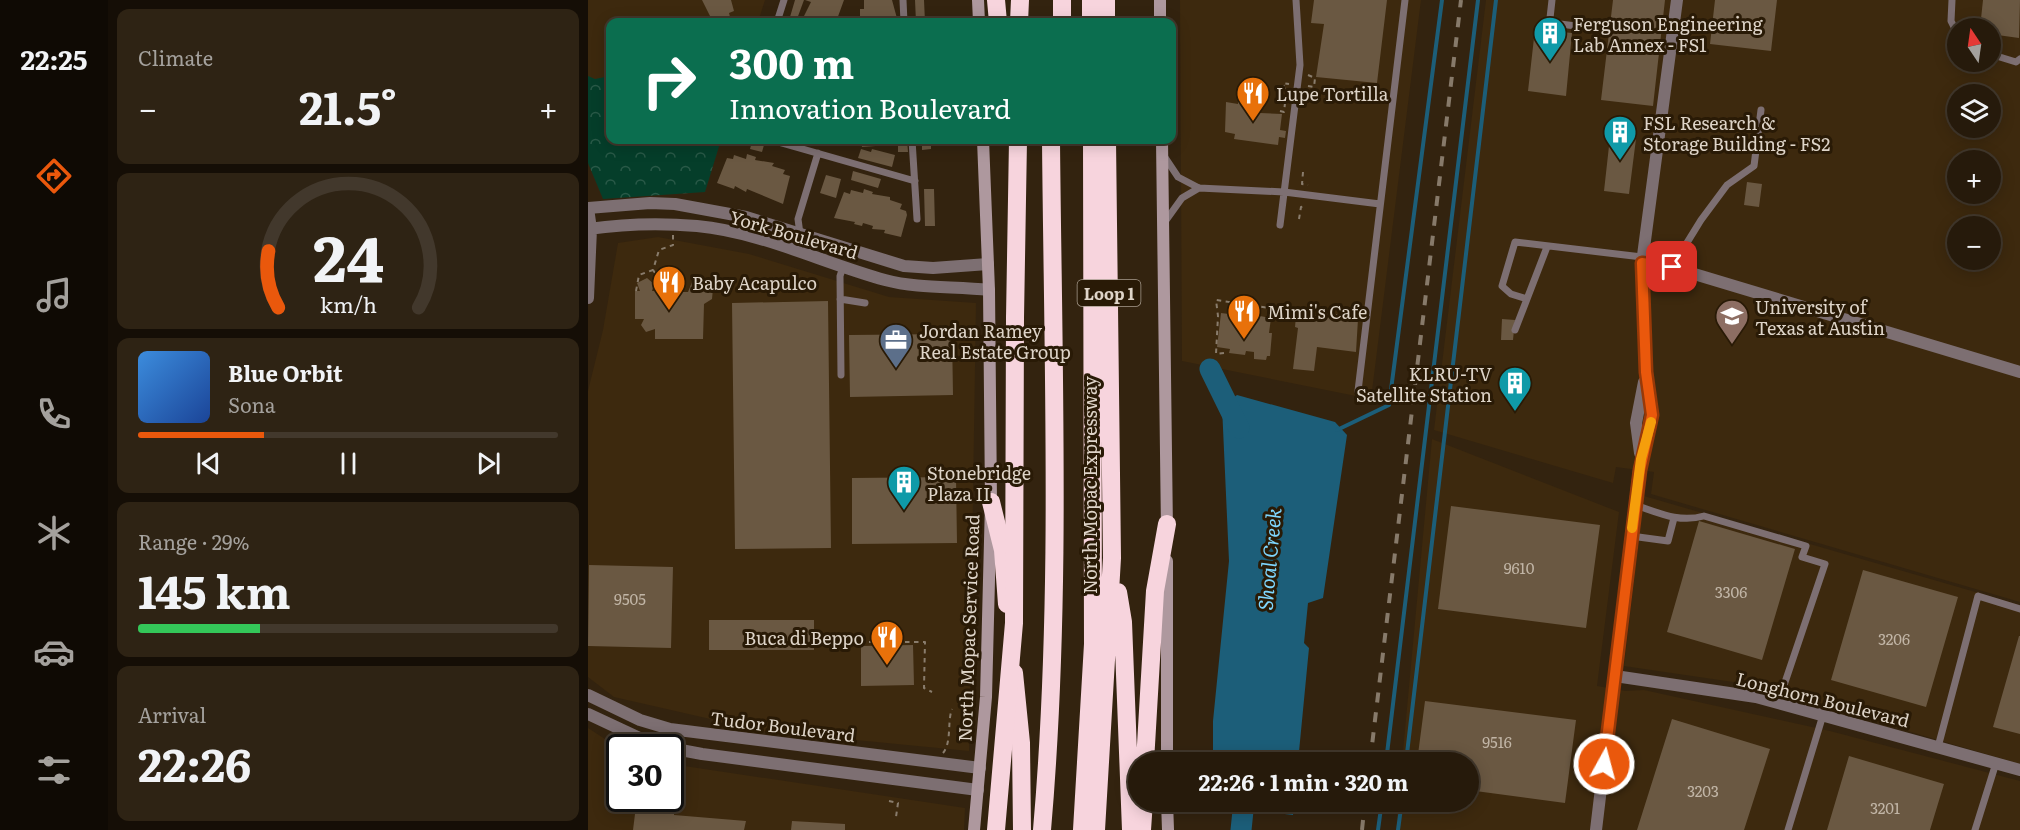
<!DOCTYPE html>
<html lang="en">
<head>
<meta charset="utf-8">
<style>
	:root { --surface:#261a0b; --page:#2e2314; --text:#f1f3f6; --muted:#a4a19d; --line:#42382c; --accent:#ea580c }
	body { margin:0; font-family:Literata,serif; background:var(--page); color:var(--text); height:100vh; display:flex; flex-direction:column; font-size:22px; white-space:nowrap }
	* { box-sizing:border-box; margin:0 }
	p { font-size:20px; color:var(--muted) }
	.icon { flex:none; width:33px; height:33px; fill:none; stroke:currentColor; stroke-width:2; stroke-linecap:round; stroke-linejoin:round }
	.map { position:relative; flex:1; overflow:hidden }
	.side { display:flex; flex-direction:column; gap:9px; padding:9px; background:#150e06; width:480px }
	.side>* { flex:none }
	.top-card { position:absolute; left:18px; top:18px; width:570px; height:126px; border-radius:12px; box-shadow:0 3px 15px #0003,0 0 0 2px var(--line); background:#0b6e4f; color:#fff; overflow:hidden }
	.needle { width:39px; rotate:347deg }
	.controls { position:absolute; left:1359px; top:18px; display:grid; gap:12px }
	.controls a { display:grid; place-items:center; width:54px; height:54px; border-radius:50%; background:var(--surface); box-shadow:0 3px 15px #0003,0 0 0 2px var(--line); font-size:30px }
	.speed { position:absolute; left:18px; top:734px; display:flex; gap:12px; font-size:30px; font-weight:700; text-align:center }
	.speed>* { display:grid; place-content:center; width:78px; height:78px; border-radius:50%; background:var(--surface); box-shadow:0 3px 15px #0003,0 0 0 2px var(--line); line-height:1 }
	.speed .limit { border:3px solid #111; border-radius:9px; background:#fff; color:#111 }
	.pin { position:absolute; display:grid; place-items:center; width:51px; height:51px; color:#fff; margin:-26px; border-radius:12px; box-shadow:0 3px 9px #0006 }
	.me { position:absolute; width:66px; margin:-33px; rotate:7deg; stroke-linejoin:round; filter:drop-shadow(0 0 4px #0008) }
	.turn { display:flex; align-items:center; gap:21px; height:126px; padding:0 24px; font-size:27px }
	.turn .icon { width:78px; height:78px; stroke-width:2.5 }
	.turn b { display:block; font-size:42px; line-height:51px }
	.big { font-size:45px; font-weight:700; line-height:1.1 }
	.side .tile { flex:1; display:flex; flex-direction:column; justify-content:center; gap:9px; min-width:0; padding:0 21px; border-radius:12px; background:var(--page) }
	.side .dial { align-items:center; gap:0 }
	.dial svg { height:156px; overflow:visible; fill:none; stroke:var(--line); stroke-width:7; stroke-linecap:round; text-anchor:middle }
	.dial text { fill:var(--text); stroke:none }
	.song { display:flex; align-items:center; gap:18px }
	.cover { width:72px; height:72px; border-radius:9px; background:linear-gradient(135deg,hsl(210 70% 55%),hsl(220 70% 35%)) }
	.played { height:6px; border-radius:3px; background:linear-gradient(90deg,var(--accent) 30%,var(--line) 30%) }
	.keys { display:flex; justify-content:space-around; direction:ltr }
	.heat { display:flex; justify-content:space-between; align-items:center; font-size:33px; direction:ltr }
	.charge { height:9px; border-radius:4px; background:linear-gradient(90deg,#34c759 29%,var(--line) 0) }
	.trip { position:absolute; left:540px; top:752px; width:351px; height:60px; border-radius:30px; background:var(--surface); box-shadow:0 3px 15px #0003,0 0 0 2px var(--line); font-weight:700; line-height:60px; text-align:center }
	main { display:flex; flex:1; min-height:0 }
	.tab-bar { display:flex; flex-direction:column; width:108px; justify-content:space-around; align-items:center; background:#0f0a04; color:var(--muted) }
	.tab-bar .icon { width:42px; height:42px }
	.tab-bar .on { color:var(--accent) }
	.tab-bar b { font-size:27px; color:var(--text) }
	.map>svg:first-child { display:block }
	.built { fill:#3d290e; fill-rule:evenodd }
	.forest { fill:url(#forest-crowns) }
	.water { fill:#1c5e79 }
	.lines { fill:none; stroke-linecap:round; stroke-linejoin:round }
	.stream { stroke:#1c5e79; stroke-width:4 }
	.river { stroke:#1c5e79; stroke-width:21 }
	.building { fill:#6a5842 }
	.path { stroke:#897c6c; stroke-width:2; stroke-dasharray:4.5 4.5; stroke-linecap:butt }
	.service { stroke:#7d6f72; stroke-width:7 }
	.minor { stroke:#7d6f72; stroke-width:12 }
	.secondary { stroke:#ae989e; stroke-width:12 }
	.motorway { stroke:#f7d4dd; stroke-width:18 }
	.rail { stroke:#877a6a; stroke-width:4; stroke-dasharray:10 10; stroke-linecap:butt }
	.motorway-bridge { stroke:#f7d4dd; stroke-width:18 }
	.route-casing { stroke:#983908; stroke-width:15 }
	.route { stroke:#ea580c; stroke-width:10 }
	.slow { stroke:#f59e0b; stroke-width:10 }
	.labels { text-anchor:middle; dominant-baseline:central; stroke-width:6; stroke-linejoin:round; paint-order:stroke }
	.number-label { font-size:15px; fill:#c1b5a6 }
	.shield { fill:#291a06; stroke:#a89c8e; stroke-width:1.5 }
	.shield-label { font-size:16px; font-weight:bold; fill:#ded4c8 }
	.poi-label { font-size:18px; fill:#ded4c8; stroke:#291a06; text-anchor:start }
	.street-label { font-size:18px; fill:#ded4c8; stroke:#291a06 }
	.water-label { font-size:20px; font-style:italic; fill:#7ed6fe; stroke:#291a06 }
</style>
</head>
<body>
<main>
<nav class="tab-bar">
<b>22:25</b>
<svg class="icon on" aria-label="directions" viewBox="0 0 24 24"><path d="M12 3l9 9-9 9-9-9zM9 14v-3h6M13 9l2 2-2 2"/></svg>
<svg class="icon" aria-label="music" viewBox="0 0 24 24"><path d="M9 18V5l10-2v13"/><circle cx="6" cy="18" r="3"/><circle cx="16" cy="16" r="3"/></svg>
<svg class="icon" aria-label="phone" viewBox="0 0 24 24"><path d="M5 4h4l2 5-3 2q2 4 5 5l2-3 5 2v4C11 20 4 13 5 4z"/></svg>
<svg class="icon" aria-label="climate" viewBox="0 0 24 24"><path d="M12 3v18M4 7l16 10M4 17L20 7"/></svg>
<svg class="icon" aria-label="car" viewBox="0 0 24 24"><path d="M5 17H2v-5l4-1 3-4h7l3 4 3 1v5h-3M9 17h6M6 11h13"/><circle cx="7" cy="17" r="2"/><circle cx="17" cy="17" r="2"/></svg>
<svg class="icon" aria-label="filters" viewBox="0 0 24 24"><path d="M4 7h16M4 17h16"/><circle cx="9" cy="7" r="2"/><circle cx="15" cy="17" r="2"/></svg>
</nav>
<section class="side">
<div class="tile"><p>Climate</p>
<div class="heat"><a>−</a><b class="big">21.5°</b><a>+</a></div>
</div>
<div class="tile dial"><svg viewBox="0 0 100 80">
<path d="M14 69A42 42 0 1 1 86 69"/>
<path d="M14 69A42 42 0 0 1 9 40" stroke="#ea580c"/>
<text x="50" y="56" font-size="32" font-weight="700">24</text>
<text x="50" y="72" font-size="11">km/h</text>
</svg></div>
<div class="tile">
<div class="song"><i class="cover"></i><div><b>Blue Orbit</b><p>Sona</p></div></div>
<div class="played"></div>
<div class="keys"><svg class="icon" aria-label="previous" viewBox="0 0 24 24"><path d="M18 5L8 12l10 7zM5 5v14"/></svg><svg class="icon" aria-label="pause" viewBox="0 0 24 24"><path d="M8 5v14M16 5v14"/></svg><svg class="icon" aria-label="next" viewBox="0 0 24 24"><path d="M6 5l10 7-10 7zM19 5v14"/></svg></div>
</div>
<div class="tile"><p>Range · 29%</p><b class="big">145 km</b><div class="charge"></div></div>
<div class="tile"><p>Arrival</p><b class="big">22:26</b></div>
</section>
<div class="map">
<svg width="1432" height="830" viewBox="0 0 1432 830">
	<defs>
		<pattern id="forest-crowns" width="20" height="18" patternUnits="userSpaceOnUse" patternTransform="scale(1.5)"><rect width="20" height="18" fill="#053e2a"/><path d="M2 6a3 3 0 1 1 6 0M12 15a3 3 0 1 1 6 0" fill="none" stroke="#295947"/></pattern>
	</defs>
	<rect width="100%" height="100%" fill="#33230f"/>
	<path class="built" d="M0,0H177L170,22H22V92L0,96Z
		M592,0H833L783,399L594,361Z
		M898,0H1432V602L1063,494L1066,472L1028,467L1025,483L846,430ZM1370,28H1402V62H1370ZM1370,94H1402V128H1370ZM1370,160H1402V194H1370ZM1370,226H1402V260H1370Z
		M70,237L161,254L301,297L388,303L381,751L175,731L26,697L0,677V391L15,330L30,243Z
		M844,439L1031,512L1009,686L1038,691L1056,690L1242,731L1432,781V830H808L810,801H880V762H814Z
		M1056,496L1432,605V764L1159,684L1036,666Z
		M0,728L31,748L32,798H82L83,764L377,808L376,830H0Z"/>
	<path class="forest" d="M0,76L7,79L22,76V140H133L117,192L15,199L0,163Z"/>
	<path class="water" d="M649,395L747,422L759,435L735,598L720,603L716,643L721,648L710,762H625V721L641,561L634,406Z
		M624,801H706L705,815L624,805Z"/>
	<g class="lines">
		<path class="stream" d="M749,430L801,405L854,0
			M798,762L890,0
			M818,762L908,0
			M790,830L794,801
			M810,830L814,801"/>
		<path class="river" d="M622,369L651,428
			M653,830L656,801"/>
	</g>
	<path class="building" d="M114,0H143L146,11L141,13L142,17L125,22Z
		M207,0H216L209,19L202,17Z
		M217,0H256L248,22L214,20L223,2Z
		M276,0H304L310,22H272V9H276Z
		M327,0H336L337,22H328Z
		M726,0H799L789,83L728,77L736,24L723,23Z
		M1025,0H1077L1065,106L1013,100Z
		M1127,0H1189L1183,51L1122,44Z
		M1395,0H1432L1431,38L1402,34V28H1392Z
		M947,29L984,33L978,96L940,91Z
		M650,101L673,104L672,113L694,114L692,130L698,131L697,138L691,137L690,145L646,139L647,134L637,132L638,102L650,104Z
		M1023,128L1049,131L1041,194L1016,191Z
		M273,140H301V145L274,147Z
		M310,140H319L320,152H310Z
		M334,140H343V149L334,150Z
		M164,142L176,145L174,152L162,149Z
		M273,149L283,152L284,149L307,155L304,167L270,158Z
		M159,154L168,157L167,160L186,163L184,166L197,170L195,174L202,176L195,204L159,189L158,192L147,186L146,189L129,183L139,158L145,159L146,155L158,159Z
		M265,171L293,179L290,188L263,180Z
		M238,175L253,179L248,198L232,193Z
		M1159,182L1174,184L1171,207L1156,205Z
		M276,189L285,192L284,194L302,197V200L314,204L312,209L318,211L319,215L313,237L296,233L297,230L284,229L285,226L275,223L274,226L266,224L267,222L246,218L256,192L262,194L263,190L275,193Z
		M336,189H346L347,226H337Z
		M77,270H89V292H100L104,282H117L125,288L124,299L116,304L115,339H67V329L58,332L53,325L56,319H47V291H52L49,283L59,278L66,284L64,291H77Z
		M240,301L243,548L147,549L144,303Z
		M642,306L655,308V313L683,318L681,333H684L682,356H679L678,360L666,359V352L658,351L657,355L641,353L642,349L629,347L633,313L641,314Z
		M712,312L760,321L761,318L770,319L768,352L729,347L726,371L705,369L710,328L707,327L708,316H712Z
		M914,319L927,320L925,340H913Z
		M364,334L365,395L262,397L261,335Z
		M368,477L369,543L264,544V478Z
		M863,506L1012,525L998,628L850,609Z
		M1111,521L1207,549L1174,660L1079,632Z
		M1,565L85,567L83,648L0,646Z
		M1275,570L1370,597L1338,707L1243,680Z
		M121,620H226V650H121Z
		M1431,636H1432V734L1405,727Z
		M325,645L326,685L273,686V646Z
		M837,701L988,720L977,803L880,790V762H829Z
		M1084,719L1182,749L1156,830H1049Z
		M1261,756L1356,784L1342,830H1239Z
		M49,798L86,799V815L158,821L156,830H45Z
		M204,821L257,824V830H203Z"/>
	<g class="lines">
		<path class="path" d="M720,75L727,78L726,87
			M720,86L726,87L725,91
			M692,111L696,112L698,94L695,83L701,84
			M715,172L714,184L720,185
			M711,219L713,207L717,206
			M77,288L65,270L71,250L85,245V234
			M48,291L51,275L65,270
			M703,311L765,317
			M636,353L628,354L630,316L628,300L688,309
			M272,642H337L336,688L344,692
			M355,753C364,742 359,722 364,709
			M301,801L310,803L308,817"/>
		<path class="service" d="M315,0L316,22
			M964,0L962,18L964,23L1004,28
			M1364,0L1363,21L1370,35
			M189,22L196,0
			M1402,54L1428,62L1432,59
			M183,140L327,181
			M324,140L329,219
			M576,156L590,177L611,188L696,192L792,204
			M576,223L594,198L611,188
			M692,225L712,65L708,0
			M212,234L210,219L230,153
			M1084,267L1113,220L1139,185L1166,166L1173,110
			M252,299L277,303
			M939,299L959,247
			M927,330L939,299L923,294L914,286L927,242L1054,257
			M253,375L252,276L255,267
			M770,391L817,0
			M1047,505C1071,513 1091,523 1116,516L1218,546L1214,557L1237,564L1190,703
			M1043,536L1080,541L1086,518
			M1350,747L1390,596L1432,609
			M1200,830L1235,715
			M1387,830L1408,763"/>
		<path class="minor" d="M0,208L62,203L87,204L158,217L316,266L345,268L400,264
			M0,208L3,229L0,298
			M0,229C35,224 74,223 109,226C173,232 235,263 297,280C331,289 367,286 401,290
			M1054,263L1073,264L1432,372
			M1052,453L1048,423L1056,382
			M1027,676L1168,697L1432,770
			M0,695L52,720L82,729L392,768
			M0,714L60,742L80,747
			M82,748L114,754L390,790
			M1008,830L1051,470L1064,415L1058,372L1054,263L1089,0"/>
		<path class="secondary" d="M390,0L391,22
			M572,0V22
			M574,140L579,531
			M579,561V762
			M579,801L580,830
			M386,830L398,697L403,502L401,290L395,140"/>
		<path class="motorway" d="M408,0L410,22
			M474,0V22
			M503,0V22
			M518,0V22
			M431,22L432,0
			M427,318L430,140
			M403,502L415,550L419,604
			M530,592L535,622L543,830
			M426,673L433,743L434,830
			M557,762L567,591L579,524
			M454,830C474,601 465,369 463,140
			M494,830L505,644L504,140
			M508,830L524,558L519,140
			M554,830L556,801"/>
		<path class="rail" d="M782,762L873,0
			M774,830L777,801"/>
		<path class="motorway-bridge" d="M408,830L426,623L427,318"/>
	</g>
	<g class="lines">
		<defs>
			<path id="route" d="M1016,764L1052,470L1064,415L1058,372L1054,263L1084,267"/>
		</defs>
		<use href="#route" class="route-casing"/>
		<use href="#route" class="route"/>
		<path class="slow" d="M1044,528L1053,459L1063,422"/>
	</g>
	<defs>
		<symbol id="building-pin" viewBox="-11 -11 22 30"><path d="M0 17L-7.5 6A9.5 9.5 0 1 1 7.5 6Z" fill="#0f9aa8" stroke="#291a06"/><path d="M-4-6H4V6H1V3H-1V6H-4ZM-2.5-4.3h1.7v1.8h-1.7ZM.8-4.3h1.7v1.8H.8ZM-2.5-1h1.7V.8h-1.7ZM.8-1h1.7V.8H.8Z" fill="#fff"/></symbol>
		<symbol id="restaurant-pin" viewBox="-11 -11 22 30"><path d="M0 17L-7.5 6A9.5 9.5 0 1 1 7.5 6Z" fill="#e8710a" stroke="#291a06"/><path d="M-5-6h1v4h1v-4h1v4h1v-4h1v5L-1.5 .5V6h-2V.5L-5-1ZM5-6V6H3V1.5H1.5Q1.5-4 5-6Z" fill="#fff"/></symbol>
		<symbol id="university-pin" viewBox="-11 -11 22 30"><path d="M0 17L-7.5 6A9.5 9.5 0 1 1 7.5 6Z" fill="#8d6e63" stroke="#291a06"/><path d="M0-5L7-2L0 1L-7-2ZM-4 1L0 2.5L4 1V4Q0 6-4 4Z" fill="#fff"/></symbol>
		<symbol id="office-pin" viewBox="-11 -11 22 30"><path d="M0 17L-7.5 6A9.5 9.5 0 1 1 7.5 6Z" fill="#5c6f8a" stroke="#291a06"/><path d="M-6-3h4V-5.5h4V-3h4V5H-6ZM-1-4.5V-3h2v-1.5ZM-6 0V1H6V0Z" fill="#fff"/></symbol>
	</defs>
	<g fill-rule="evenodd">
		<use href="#building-pin" x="943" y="14" width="38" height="52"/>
		<use href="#restaurant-pin" x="646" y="74" width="38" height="52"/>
		<use href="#building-pin" x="1013" y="113" width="38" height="52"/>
		<use href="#restaurant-pin" x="62" y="263" width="38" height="52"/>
		<use href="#restaurant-pin" x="637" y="292" width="38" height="52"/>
		<use href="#university-pin" x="1125" y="297" width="38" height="52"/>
		<use href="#office-pin" x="289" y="321" width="38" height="52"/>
		<use href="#building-pin" x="908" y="364" width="38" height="52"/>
		<use href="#building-pin" x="297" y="463" width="38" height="52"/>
		<use href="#restaurant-pin" x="280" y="618" width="38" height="52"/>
	</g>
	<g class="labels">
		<g class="number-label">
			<text x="931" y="567">9610</text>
			<text x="1143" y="591">3306</text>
			<text x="42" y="598">9505</text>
			<text x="1306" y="638">3206</text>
			<text x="909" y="741">9516</text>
			<text x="1115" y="790">3203</text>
			<text x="1297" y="807">3201</text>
		</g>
		<rect class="shield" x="489.5" y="280" width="63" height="26" rx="4.5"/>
		<g class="shield-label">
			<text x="521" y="293">Loop 1</text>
		</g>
		<g class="poi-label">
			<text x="985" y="23">Ferguson Engineering<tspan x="985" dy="21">Lab Annex - FS1</tspan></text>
			<text x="688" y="93">Lupe Tortilla</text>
			<text x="1055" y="122">FSL Research &amp;<tspan x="1055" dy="21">Storage Building - FS2</tspan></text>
			<text x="104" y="282">Baby Acapulco</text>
			<text x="1167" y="306">University of<tspan x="1167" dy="21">Texas at Austin</tspan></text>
			<text x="679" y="311">Mimi's Cafe</text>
			<text x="331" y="330">Jordan Ramey<tspan x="331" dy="21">Real Estate Group</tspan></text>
			<text x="904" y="373" text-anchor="end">KLRU-TV<tspan x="904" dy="21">Satellite Station</tspan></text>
			<text x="339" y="472">Stonebridge<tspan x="339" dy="21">Plaza II</tspan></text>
			<text x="276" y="637" text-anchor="end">Buca di Beppo</text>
		</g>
		<g class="street-label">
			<text transform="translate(206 234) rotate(16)">York Boulevard</text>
			<text transform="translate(501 485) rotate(-90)">North Mopac Expressway</text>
			<text transform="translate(380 628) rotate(-88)">North Mopac Service Road</text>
			<text transform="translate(1235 699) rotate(14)">Longhorn Boulevard</text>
			<text transform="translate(195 726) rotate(7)">Tudor Boulevard</text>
		</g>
		<g class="water-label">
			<text transform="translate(680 559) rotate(-85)">Shoal Creek</text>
		</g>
	</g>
</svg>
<div class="controls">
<a><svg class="needle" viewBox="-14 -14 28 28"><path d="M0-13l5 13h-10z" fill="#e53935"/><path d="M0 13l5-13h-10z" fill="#a4a19d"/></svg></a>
<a><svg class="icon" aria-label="layers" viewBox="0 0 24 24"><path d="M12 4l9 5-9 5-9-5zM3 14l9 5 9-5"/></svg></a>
<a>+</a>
<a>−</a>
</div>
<div class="speed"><div class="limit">30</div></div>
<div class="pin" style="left:1084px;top:267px;background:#d93025"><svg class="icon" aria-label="arrive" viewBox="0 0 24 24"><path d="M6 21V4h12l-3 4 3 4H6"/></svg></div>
<svg class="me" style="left:1016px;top:764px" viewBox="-20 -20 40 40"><circle r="17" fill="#ea580c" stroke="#fff" stroke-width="3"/><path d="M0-11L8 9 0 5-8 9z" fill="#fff"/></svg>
<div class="trip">22:26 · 1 min · 320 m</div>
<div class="top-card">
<div class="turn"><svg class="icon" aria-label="right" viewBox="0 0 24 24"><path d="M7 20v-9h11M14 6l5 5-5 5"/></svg><div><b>300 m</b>Innovation Boulevard</div></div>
</div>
</div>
</main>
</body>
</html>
